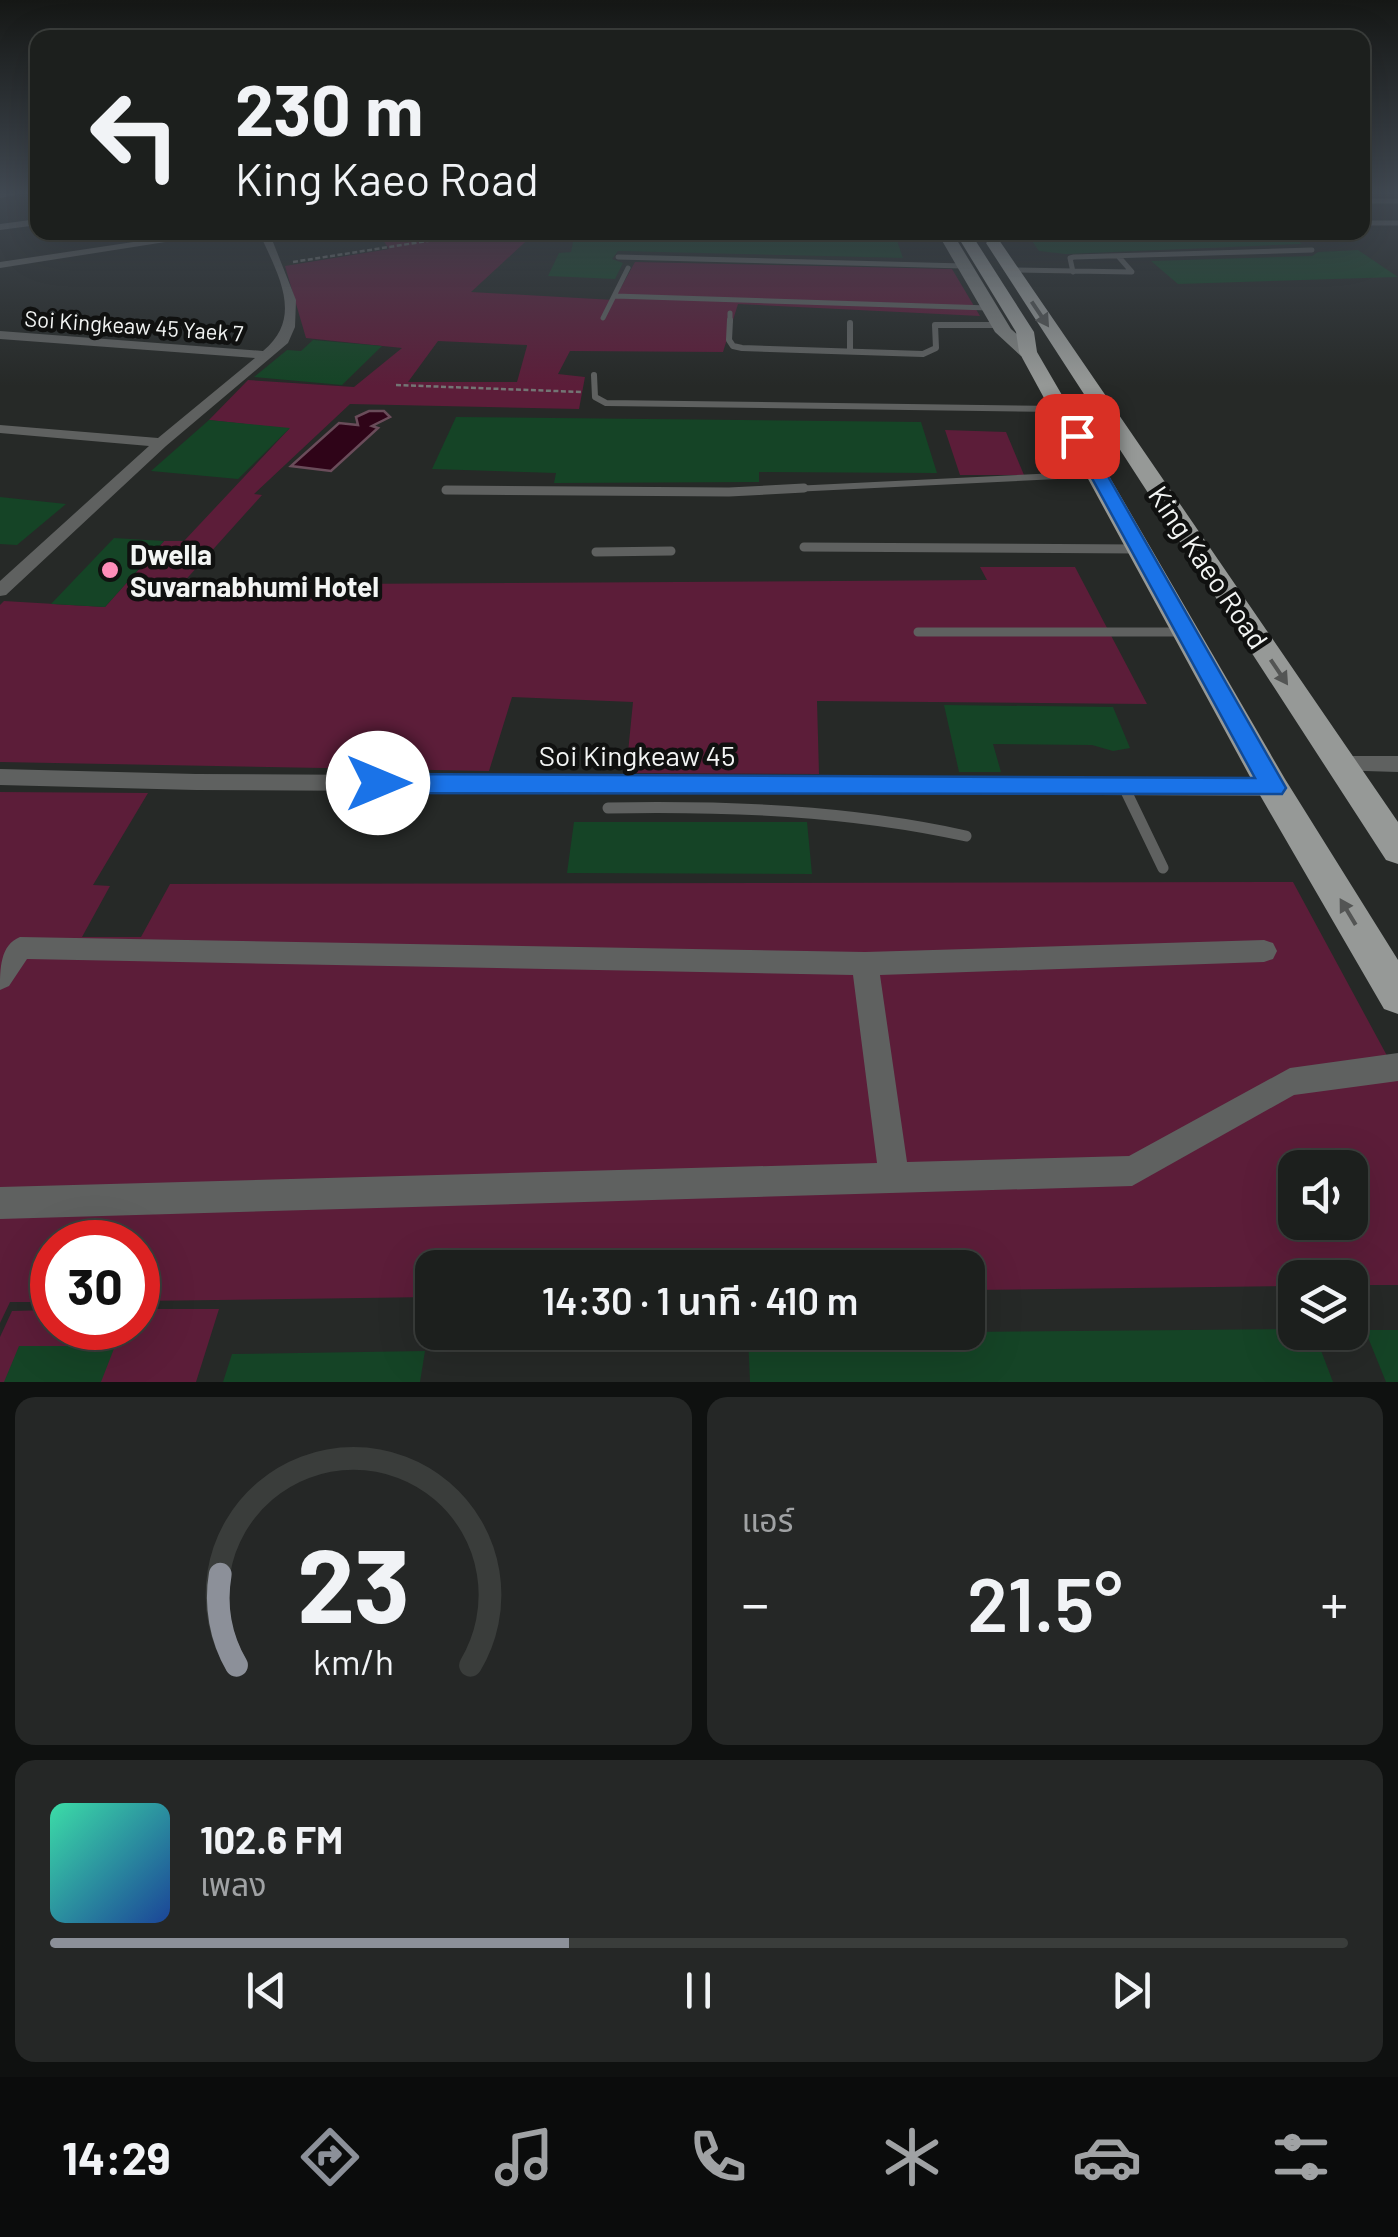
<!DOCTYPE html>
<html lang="th">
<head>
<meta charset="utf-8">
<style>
	:root { --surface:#1c1f1d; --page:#252726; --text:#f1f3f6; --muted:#a0a2a4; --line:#3a3d3b; --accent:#8c9099 }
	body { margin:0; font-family:Barlow,"Noto Sans Thai",sans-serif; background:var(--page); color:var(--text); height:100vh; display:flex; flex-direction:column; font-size:38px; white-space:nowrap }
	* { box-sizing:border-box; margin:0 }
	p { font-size:32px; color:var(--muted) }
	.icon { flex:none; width:55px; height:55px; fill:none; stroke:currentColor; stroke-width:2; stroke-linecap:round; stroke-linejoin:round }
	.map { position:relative; height:1382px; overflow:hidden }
	.details { display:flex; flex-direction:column; gap:15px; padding:15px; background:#0f1110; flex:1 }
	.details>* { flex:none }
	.top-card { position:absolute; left:30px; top:30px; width:1340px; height:210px; border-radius:20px; box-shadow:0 10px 40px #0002,0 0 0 2px var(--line); background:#1c1f1d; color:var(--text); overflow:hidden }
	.tools { position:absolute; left:1278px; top:1150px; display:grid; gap:20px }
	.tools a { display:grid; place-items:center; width:90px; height:90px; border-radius:20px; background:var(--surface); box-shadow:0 10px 40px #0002,0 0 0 2px var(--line); font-size:50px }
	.speed { position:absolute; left:30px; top:1220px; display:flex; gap:20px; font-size:50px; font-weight:700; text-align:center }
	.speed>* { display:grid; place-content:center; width:130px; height:130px; border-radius:50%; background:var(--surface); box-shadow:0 10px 40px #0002,0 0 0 2px var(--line); line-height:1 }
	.speed .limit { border:15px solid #d22; background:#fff; color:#111 }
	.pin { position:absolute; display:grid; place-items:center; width:85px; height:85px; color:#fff; margin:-42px; border-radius:20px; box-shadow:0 5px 15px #0006 }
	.me { position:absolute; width:110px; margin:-55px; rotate:90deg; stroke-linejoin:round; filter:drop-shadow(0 0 8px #0008) }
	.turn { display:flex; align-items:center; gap:35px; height:210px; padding:0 40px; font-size:45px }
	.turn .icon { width:130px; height:130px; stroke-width:2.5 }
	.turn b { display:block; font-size:70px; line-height:85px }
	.big { font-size:75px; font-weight:600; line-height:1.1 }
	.details .card { flex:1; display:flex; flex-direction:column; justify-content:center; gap:15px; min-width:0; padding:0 35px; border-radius:20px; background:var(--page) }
	.details .dial { align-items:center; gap:0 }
	.dial svg { height:260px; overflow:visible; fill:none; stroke:var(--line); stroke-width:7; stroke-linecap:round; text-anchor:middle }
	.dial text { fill:var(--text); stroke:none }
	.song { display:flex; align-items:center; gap:30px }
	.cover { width:120px; height:120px; border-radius:15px; background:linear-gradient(135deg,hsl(160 70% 55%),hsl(220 70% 35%)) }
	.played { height:10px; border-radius:5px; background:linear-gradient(90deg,var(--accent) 40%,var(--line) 40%) }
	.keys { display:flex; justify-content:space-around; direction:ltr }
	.heat { display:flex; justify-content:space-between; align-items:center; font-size:55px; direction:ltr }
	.details .tiles { flex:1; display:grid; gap:15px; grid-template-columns:1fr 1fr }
	.card:last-child { grid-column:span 2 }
	.trip { position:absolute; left:415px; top:1250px; width:570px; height:100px; border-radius:20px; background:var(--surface); box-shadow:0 10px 40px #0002,0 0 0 2px var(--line); font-weight:600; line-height:100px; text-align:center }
	.dock { display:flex; height:160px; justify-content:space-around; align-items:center; background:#0b0c0c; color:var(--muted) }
	.dock .icon { width:70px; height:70px }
	.dock .active { color:var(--accent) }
	.dock b { font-size:45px; color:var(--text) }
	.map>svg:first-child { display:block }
	.green { fill:#5c1d39; fill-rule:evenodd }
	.water { fill:#2f0418; stroke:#6a4c5a; stroke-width:2.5 }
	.building { fill:#154426 }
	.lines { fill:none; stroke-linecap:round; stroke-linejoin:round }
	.path { stroke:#737574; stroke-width:2.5; stroke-dasharray:5 2.5; stroke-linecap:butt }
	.lane-far3 { stroke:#5f6160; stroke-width:5 }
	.lane-far2 { stroke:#5f6160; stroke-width:6 }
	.lane-far1 { stroke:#5f6160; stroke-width:9 }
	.lane { stroke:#5f6160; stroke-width:11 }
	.street { fill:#5f6160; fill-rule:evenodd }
	.secondary { fill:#7e817f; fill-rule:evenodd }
	.primary { fill:#969997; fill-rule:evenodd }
	.oneway { fill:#535554 }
	.route { fill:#1a73e8; stroke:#114b97; stroke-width:2.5 }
	.poi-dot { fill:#ff8eba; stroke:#101110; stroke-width:4 }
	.labels { text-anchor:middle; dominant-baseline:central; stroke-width:9; stroke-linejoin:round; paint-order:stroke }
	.far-street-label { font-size:22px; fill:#f3f5f4; stroke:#101110 }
	.poi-label { font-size:28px; font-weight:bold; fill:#f3f5f4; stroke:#101110; text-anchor:start }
	.street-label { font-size:28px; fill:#f3f5f4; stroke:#101110 }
</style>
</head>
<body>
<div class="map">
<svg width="1398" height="1382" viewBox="0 0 1398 1382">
	<rect width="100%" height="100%" fill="#262927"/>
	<path class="green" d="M378,233H535L471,292L614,300L635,262L952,269L980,316L738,304L723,352L570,351L558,374L585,377L579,409L350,404L254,494L262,495L181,585L987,580L980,567H1075L1147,704L817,701L819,774L626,773L633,702L512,697L489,771L0,762V605L4,601L105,607L164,541H184L289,429L209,420L248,380L354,387L402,348L306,338L285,266L389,249ZM438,341L527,345V346L517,382H408Z
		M945,430L1006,432L1024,475H960Z
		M0,792L148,793L93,885L110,886L82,937H141L170,884L1293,882L1398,1076V1285H1350V1278H1295V1286L968,1290V1268H432V1297L138,1301V1242H52V1302H10L0,1323ZM1295,1168H1350V1222H1295Z
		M138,1309H219L196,1382H0V1337L12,1311L52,1310V1328H138Z"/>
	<path class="water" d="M369,411H384L390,417L372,426L378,428L331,471L291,466L339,423L358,425L356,417Z"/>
	<path class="building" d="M575,232H894L903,258L618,251L612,259L623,263L615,279L548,276L559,253L571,252Z
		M1026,232H1286L1302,244L1066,254L1039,251Z
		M1358,250L1398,277L1178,284L1151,261L1312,256L1318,252Z
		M313,340L382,346L342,385L254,377L287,350L301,351Z
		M456,417L921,422L937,473L759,472V482L554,483L556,473L432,469Z
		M209,420L290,428L238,479L151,471Z
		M0,497L66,504L17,545L0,544Z
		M114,538L164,541L105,607L51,604Z
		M944,705L1113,707L1130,748L1113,751L1092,745L993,744L1001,772H959Z
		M574,822H807L812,874L567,873Z
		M1295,1329V1332H1314L1333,1382H750L748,1334Z
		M1365,1330H1398V1382H1386Z
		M19,1346H115L101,1382H4Z
		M425,1351L420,1382H223L232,1354Z"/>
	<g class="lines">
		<path class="path" d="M293,262L485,232
			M396,385L582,392"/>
		<path class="lane-far3" d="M1362,201H1398
			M1362,223H1398
			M618,257L964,266
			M1011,270L1132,272L1118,256
			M1073,272L1070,258L1074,257L1312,250
			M615,296L989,308
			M603,318L628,268
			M730,322V313"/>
		<path class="lane-far2" d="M730,320L729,340L733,346L742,348L923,354L936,348L935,325H1000
			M850,323V351
			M594,375L595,397L606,403L1060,409
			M446,490L565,491
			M753,491L1099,474"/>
		<path class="lane-far1" d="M446,490L729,492L804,488
			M804,547L1138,549
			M596,552L671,551
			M918,632H1181"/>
		<path class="lane" d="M1124,787L1163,868
			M608,808C729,806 848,810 966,836"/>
		<path class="street" d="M0,192H29L0,198Z
			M1362,193L1367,197L1362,200Z
			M38,219V225L0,230V224Z
			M200,232H229L0,268V262Z
			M259,232H269L296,300L295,327L288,343L166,446L6,595L0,596V581L149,446L0,433V425L158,438L255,358L0,339V331L263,351C305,317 277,273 259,232Z
			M1340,756H1398V772L1332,770L1329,764L1332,758Z
			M0,769L196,774L1273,780L1281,782L1284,788L1281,794L1273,796L196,790L0,785Z
			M20,937L865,952L1264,940L1273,943L1277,951L1273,959L1264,962L880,975L907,1162L1129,1156L1290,1068L1398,1053V1081L1294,1095L1132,1186L0,1219V1187L877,1163L853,975L27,959L9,986L0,990C0,969 0,945 20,937Z"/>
		<path class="secondary" d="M937,232H952L1011,329L1037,352L1035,356H1021L995,332Z"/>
		<path class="primary" d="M955,232H970L1034,332L1037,352L1285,779L1398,960V1014L1384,1009L1261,797L1019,352L1016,332Z
			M989,240H999L1398,822V864L1386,860L986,243Z"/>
	</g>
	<defs><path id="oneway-solid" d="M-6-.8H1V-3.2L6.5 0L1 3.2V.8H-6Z" transform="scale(2.5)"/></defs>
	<g class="oneway">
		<use href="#oneway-solid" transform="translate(1040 314) rotate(56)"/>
		<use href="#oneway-solid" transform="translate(1279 672) rotate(56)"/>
		<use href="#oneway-solid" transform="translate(1348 912) rotate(-121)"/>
	</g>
	<linearGradient id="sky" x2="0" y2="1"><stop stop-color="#151715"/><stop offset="0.5" stop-color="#414952"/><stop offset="1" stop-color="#414952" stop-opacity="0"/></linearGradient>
	<rect width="1398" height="386" fill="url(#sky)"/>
	<path class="route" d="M1071,433L1085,436L1286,788L1282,794L378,793L370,790L366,783L370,777L378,774L1255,778L1069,436Z"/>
	<circle class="poi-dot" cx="110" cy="570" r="10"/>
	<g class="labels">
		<g class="far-street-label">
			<text transform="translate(134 325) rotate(4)">Soi Kingkeaw 45 Yaek 7</text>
		</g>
		<g class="poi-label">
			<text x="130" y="554">Dwella<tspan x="130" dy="32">Suvarnabhumi Hotel</tspan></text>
		</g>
		<g class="street-label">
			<text transform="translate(1209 567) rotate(56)">King Kaeo Road</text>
			<text x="637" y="755">Soi Kingkeaw 45</text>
		</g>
	</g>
</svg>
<div class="tools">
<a><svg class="icon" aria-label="sound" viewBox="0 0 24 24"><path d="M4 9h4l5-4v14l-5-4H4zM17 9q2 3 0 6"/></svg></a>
<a><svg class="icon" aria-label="layers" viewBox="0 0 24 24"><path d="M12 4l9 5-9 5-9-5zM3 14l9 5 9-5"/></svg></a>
</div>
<div class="speed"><div class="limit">30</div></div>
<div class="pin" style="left:1077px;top:436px;background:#d93025"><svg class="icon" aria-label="arrive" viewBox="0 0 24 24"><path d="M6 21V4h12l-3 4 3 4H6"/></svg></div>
<svg class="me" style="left:378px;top:783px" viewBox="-20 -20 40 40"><circle r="19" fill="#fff"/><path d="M0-13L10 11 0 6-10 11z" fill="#1a73e8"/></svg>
<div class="trip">14:30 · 1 นาที · 410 m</div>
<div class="top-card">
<div class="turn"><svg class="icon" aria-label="left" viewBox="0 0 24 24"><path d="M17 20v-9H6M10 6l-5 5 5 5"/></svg><div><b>230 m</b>King Kaeo Road</div></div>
</div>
</div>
<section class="details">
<div class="tiles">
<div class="card dial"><svg viewBox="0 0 100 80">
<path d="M14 69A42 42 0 1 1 86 69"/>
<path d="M14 69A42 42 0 0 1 9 41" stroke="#8c9099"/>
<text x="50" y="56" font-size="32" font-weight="700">23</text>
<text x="50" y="72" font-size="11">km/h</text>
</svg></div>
<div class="card"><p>แอร์</p>
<div class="heat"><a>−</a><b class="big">21.5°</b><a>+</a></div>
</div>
<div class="card">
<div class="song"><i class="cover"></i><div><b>102.6 FM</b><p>เพลง</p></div></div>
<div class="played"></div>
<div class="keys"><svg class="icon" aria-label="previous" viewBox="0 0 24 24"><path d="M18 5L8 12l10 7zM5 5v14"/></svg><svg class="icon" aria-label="pause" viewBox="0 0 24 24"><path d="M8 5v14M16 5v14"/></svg><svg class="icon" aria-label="next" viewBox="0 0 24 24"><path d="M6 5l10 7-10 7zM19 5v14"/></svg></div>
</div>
</div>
</section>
<nav class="dock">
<b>14:29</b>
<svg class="icon active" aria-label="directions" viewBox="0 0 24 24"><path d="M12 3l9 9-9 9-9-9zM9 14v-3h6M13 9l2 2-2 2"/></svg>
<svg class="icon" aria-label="music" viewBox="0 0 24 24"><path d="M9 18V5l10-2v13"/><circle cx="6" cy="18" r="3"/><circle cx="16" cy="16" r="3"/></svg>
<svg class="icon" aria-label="phone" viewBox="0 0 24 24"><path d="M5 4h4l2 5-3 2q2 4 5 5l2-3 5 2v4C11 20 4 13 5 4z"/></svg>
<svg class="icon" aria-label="climate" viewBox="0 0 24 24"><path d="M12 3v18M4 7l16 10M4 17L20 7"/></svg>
<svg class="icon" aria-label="car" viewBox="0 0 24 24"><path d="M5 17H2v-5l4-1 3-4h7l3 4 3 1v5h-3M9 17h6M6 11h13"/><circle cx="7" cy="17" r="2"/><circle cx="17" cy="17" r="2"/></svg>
<svg class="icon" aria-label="filters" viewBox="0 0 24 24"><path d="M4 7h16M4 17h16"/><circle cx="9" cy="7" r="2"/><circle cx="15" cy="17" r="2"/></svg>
</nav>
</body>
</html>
